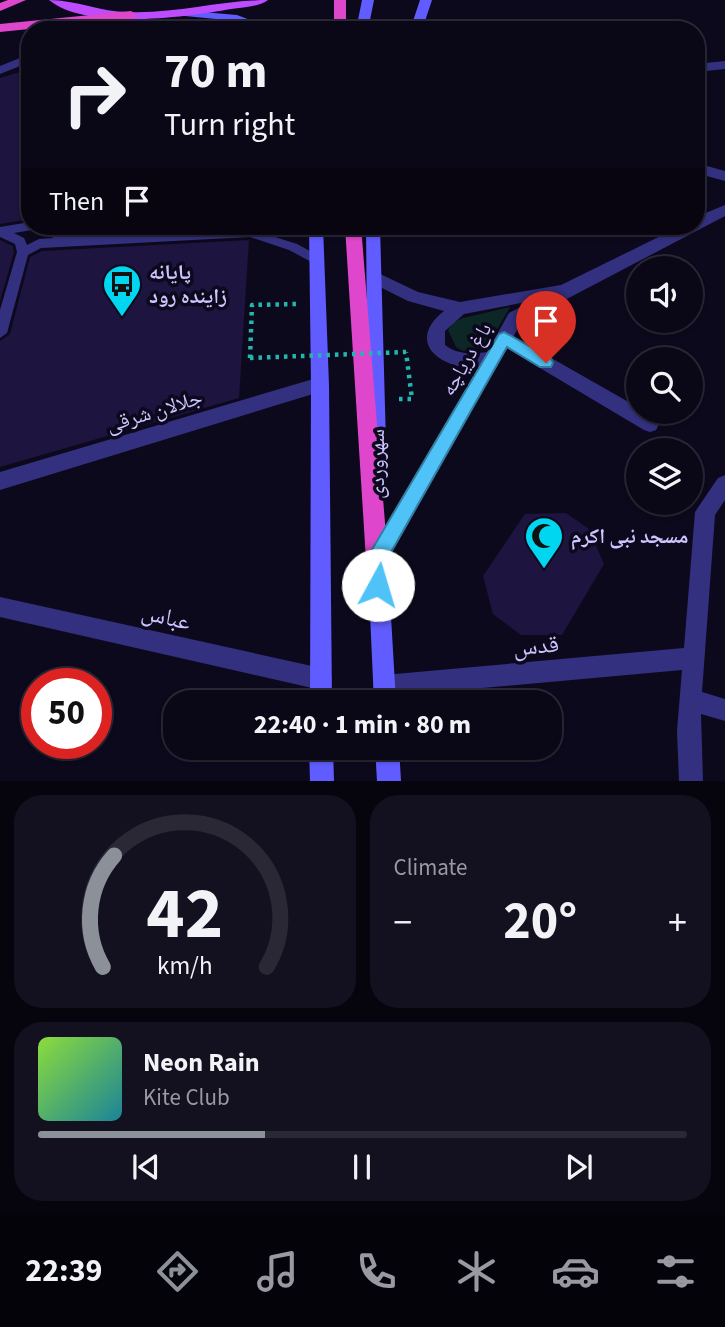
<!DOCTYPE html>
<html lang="en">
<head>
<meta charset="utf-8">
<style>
	:root { --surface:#0a0716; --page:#13101f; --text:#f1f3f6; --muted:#9999a1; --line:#2a2835; --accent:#8c9099 }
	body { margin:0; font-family:"Source Sans 3","Noto Naskh Arabic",sans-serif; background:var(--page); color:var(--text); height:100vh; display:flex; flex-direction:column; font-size:26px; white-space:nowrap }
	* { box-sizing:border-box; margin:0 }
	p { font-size:23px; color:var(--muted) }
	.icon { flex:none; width:38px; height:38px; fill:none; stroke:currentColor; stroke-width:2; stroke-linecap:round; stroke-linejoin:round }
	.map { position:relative; height:781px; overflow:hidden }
	.panel { display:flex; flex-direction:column; gap:14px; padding:14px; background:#06040c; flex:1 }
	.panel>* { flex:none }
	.guide { position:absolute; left:21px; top:21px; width:684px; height:214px; border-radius:28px; box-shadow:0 2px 5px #0004,0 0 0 2px var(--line); background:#0a0716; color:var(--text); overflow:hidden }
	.controls { position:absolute; left:626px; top:256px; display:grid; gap:14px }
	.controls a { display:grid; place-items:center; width:77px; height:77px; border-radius:50%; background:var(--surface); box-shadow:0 2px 5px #0004,0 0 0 2px var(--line); font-size:35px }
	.speed { position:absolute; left:21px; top:668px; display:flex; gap:14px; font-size:35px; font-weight:700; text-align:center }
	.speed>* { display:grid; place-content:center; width:91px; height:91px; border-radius:50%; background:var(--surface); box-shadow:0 2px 5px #0004,0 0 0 2px var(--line); line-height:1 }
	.speed .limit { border:10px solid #d22; background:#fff; color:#111 }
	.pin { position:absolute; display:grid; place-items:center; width:60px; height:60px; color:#fff; margin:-72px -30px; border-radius:50% 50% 50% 0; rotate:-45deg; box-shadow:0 0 7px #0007 }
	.pin .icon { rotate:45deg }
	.me { position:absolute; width:77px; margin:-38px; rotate:6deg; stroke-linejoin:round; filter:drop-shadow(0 0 5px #0008) }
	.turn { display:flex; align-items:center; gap:24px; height:147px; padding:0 28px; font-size:32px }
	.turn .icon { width:91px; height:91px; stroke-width:2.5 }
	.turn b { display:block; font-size:49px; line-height:60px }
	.then { display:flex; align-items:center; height:66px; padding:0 28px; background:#0003; gap:14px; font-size:26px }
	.big { font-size:52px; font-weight:700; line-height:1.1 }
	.panel .card { flex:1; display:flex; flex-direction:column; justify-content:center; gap:10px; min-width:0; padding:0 24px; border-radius:28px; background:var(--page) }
	.panel .dial { align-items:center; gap:0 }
	.dial svg { height:182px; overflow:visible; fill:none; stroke:var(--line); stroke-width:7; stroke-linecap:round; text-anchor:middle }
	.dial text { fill:var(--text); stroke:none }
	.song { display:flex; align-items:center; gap:21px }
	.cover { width:84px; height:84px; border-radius:10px; background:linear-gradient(135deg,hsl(90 70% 55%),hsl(190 70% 35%)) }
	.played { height:7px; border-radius:4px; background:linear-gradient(90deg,var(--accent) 35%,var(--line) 35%) }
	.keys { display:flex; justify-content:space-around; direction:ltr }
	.heat { display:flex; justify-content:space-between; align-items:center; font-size:38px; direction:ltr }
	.panel .tiles { flex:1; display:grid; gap:14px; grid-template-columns:1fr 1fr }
	.card:last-child { grid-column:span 2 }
	.trip { position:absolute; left:163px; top:690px; width:399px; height:70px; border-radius:28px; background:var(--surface); box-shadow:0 2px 5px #0004,0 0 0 2px var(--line); font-weight:700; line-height:70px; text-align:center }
	.menu { display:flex; height:112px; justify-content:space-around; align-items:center; background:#040309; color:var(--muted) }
	.menu .icon { width:49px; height:49px }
	.menu .on { color:var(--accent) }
	.menu b { font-size:32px; color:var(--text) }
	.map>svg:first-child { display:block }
	.green { fill:#0c2726 }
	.building { fill:#1d143f }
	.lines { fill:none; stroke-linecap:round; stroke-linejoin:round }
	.path { stroke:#21b7af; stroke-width:4.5; stroke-dasharray:3.5 5; stroke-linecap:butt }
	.service { fill:#333080; fill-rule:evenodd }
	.minor { fill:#333080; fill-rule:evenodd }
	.tertiary { fill:#333080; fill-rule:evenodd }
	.secondary { fill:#615cff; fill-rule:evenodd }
	.primary { fill:#bd4cff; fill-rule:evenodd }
	.trunk { fill:#de46cc; fill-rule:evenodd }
	.path-bridge { stroke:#21b7af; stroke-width:4.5; stroke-dasharray:3.5 5; stroke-linecap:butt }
	.route { fill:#4fc3f7; stroke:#337fa1; stroke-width:2 }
	.labels { text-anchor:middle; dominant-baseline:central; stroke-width:7; stroke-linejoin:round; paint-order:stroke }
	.poi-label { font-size:21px; font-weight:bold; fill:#ccc5ff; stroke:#0d091d; text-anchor:start }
	.street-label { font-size:21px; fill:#ccc5ff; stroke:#0d091d }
	.near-street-label { font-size:24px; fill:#ccc5ff; stroke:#0d091d }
</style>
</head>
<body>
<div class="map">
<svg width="725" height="781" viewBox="0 0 725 781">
	<rect width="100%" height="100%" fill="#0d091d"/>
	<path class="green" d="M510,307L487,347L463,351L456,347L448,330L454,322L463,318Z"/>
	<path class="building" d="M30,69V219L0,224V78Z
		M65,226H249L69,234L65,231Z
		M0,240L13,246L14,252L0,301Z
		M249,240L239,398L0,467V341L10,334L30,257L42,251Z
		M566,513L589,529L604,564L562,635H521L493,614L483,576L525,514Z"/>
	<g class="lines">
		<path class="path" d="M250,358L252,305L297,304
			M399,399H412L406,352"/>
		<path class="service" d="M30,222V226H40L38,229L14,233L24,238L27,245L39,239L53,238L50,234V226H62V232L68,237H74L250,229L297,244L321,257L323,260L317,265L289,250L250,237L41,248L28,255L7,333L0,338V310L17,252L15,244L0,237V227Z"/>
		<path class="minor" d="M30,54V62L0,74V66Z
			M725,61V69L696,72V64Z
			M696,163L725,171V181L696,173Z
			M504,331L639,408V411L656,418L659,424L656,430L650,432L644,430L498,343L496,338L498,333Z
			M320,377L326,380L329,385L326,390L0,490V472Z
			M725,475V500L715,515L702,692L725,699V721L701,714L703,781H679L677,731L682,670L384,697L376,694L373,686L376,678L384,675L684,648L695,512L718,478Z
			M0,597L321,668L329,671L332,679L329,687L321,690L0,617Z"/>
		<path class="tertiary" d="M725,205V216L521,323L384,567L377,570L370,567L367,560L370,553L478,368C440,369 405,342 444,311L408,301L370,282L368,278L370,274L376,272L418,292L460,302L561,285L681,226H696V217ZM532,301L509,313L487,352C472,354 458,355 445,345V331L464,314Z"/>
		<path class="secondary" d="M362,0H374L368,30H356Z
			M420,0H432L422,30H410Z
			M179,10L237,15L277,30H260L226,20L175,15L173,13Z
			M309,226H323L329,385L332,702H310L311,385Z
			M366,226H380L386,443L383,449L377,451L371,449L368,443Z
			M377,538L384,541L387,548L396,702H374L367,548L370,541Z
			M309,747H333L334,781H310Z
			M375,747H399L401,781H377Z"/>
		<path class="primary" d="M49,0C76,0 101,12 128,12C176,14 221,0 268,0C259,7 243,7 231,9C186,17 87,31 49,0Z"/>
		<path class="trunk" d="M8,0H26L0,11V3Z
			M334,0H346V30H334Z
			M131,11L137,15L135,18L0,32V24Z
			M345,226H361L388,560L385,568L377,571L369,568L366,560Z"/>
		<path class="path-bridge" d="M250,358L406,352"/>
	</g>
	<path class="route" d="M504,332L551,358L553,363L551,367H540L507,347L386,561L388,585L385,591L378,594L372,591L368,559L370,553L499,334Z"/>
	<defs>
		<symbol id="bus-pin" viewBox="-11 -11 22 30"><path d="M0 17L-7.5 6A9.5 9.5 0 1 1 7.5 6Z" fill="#00d6f0" stroke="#0d091d"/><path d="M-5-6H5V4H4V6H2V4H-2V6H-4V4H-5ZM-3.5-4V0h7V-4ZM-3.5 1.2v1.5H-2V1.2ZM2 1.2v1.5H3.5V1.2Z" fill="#111"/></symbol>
		<symbol id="mosque-pin" viewBox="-11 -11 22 30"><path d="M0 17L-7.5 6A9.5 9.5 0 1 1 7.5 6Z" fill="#00d6f0" stroke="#0d091d"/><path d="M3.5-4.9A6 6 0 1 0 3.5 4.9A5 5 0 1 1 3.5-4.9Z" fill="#111"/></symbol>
	</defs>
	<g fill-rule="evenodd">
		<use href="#bus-pin" x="100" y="262" width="44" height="60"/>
		<use href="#mosque-pin" x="522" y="514" width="44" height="60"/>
	</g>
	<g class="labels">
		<g class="poi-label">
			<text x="149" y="272">پایانه<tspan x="149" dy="24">زاینده رود</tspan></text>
			<text x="571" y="536">مسجد نبی اکرم</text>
		</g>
		<g class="street-label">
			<text transform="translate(466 359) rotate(-60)">باغ دریاچه</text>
			<text transform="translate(154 411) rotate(-17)">جلالان شرقی</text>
			<text transform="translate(377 464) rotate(-90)">سهروردی</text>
		</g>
		<g class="near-street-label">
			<text transform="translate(166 617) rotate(13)">عباس</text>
			<text transform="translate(536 646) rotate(-5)">قدس</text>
		</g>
	</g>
</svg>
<div class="controls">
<a><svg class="icon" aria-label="sound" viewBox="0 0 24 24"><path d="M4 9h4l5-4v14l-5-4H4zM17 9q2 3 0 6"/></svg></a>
<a><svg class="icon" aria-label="search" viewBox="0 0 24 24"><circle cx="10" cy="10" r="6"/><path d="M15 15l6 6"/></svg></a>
<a><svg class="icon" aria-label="layers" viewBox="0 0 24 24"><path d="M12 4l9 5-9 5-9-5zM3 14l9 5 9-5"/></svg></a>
</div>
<div class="speed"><div class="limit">50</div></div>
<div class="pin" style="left:546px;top:363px;background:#d93025"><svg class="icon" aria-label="arrive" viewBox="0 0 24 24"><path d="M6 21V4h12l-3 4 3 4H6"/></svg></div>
<svg class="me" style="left:378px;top:585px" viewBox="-20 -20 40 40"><circle r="19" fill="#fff"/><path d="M0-13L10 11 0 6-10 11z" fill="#4fc3f7"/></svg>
<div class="trip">22:40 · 1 min · 80 m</div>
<div class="guide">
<div class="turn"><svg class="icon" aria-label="right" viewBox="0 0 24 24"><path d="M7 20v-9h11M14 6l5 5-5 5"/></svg><div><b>70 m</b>Turn right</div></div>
<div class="then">Then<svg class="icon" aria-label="arrive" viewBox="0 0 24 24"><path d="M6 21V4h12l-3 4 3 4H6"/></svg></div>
</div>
</div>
<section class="panel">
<div class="tiles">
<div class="card dial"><svg viewBox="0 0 100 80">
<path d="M14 69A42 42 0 1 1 86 69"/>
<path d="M14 69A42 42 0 0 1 19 20" stroke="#8c9099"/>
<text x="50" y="56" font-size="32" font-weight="700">42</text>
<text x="50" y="72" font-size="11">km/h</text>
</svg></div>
<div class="card"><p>Climate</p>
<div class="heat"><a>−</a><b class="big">20°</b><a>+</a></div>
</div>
<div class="card">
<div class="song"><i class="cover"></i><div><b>Neon Rain</b><p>Kite Club</p></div></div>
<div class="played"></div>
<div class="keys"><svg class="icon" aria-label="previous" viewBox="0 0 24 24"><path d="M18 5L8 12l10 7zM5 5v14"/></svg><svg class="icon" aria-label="pause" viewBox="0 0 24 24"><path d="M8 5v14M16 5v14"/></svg><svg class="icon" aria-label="next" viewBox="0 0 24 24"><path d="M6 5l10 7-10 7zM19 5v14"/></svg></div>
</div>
</div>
</section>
<nav class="menu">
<b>22:39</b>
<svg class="icon on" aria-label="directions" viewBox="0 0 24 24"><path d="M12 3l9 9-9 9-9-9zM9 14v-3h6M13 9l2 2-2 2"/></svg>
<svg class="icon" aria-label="music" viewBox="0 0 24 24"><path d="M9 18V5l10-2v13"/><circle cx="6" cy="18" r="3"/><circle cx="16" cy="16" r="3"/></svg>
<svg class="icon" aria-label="phone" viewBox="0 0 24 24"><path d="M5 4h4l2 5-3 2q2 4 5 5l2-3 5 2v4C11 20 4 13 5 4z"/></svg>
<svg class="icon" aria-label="climate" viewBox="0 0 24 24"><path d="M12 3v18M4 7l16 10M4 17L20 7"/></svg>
<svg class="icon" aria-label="car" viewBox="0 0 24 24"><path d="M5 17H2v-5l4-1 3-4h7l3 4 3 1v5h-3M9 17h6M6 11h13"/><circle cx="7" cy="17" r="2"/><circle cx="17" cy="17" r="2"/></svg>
<svg class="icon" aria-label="filters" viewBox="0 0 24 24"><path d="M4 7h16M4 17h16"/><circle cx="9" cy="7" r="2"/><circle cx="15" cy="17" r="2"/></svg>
</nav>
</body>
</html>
